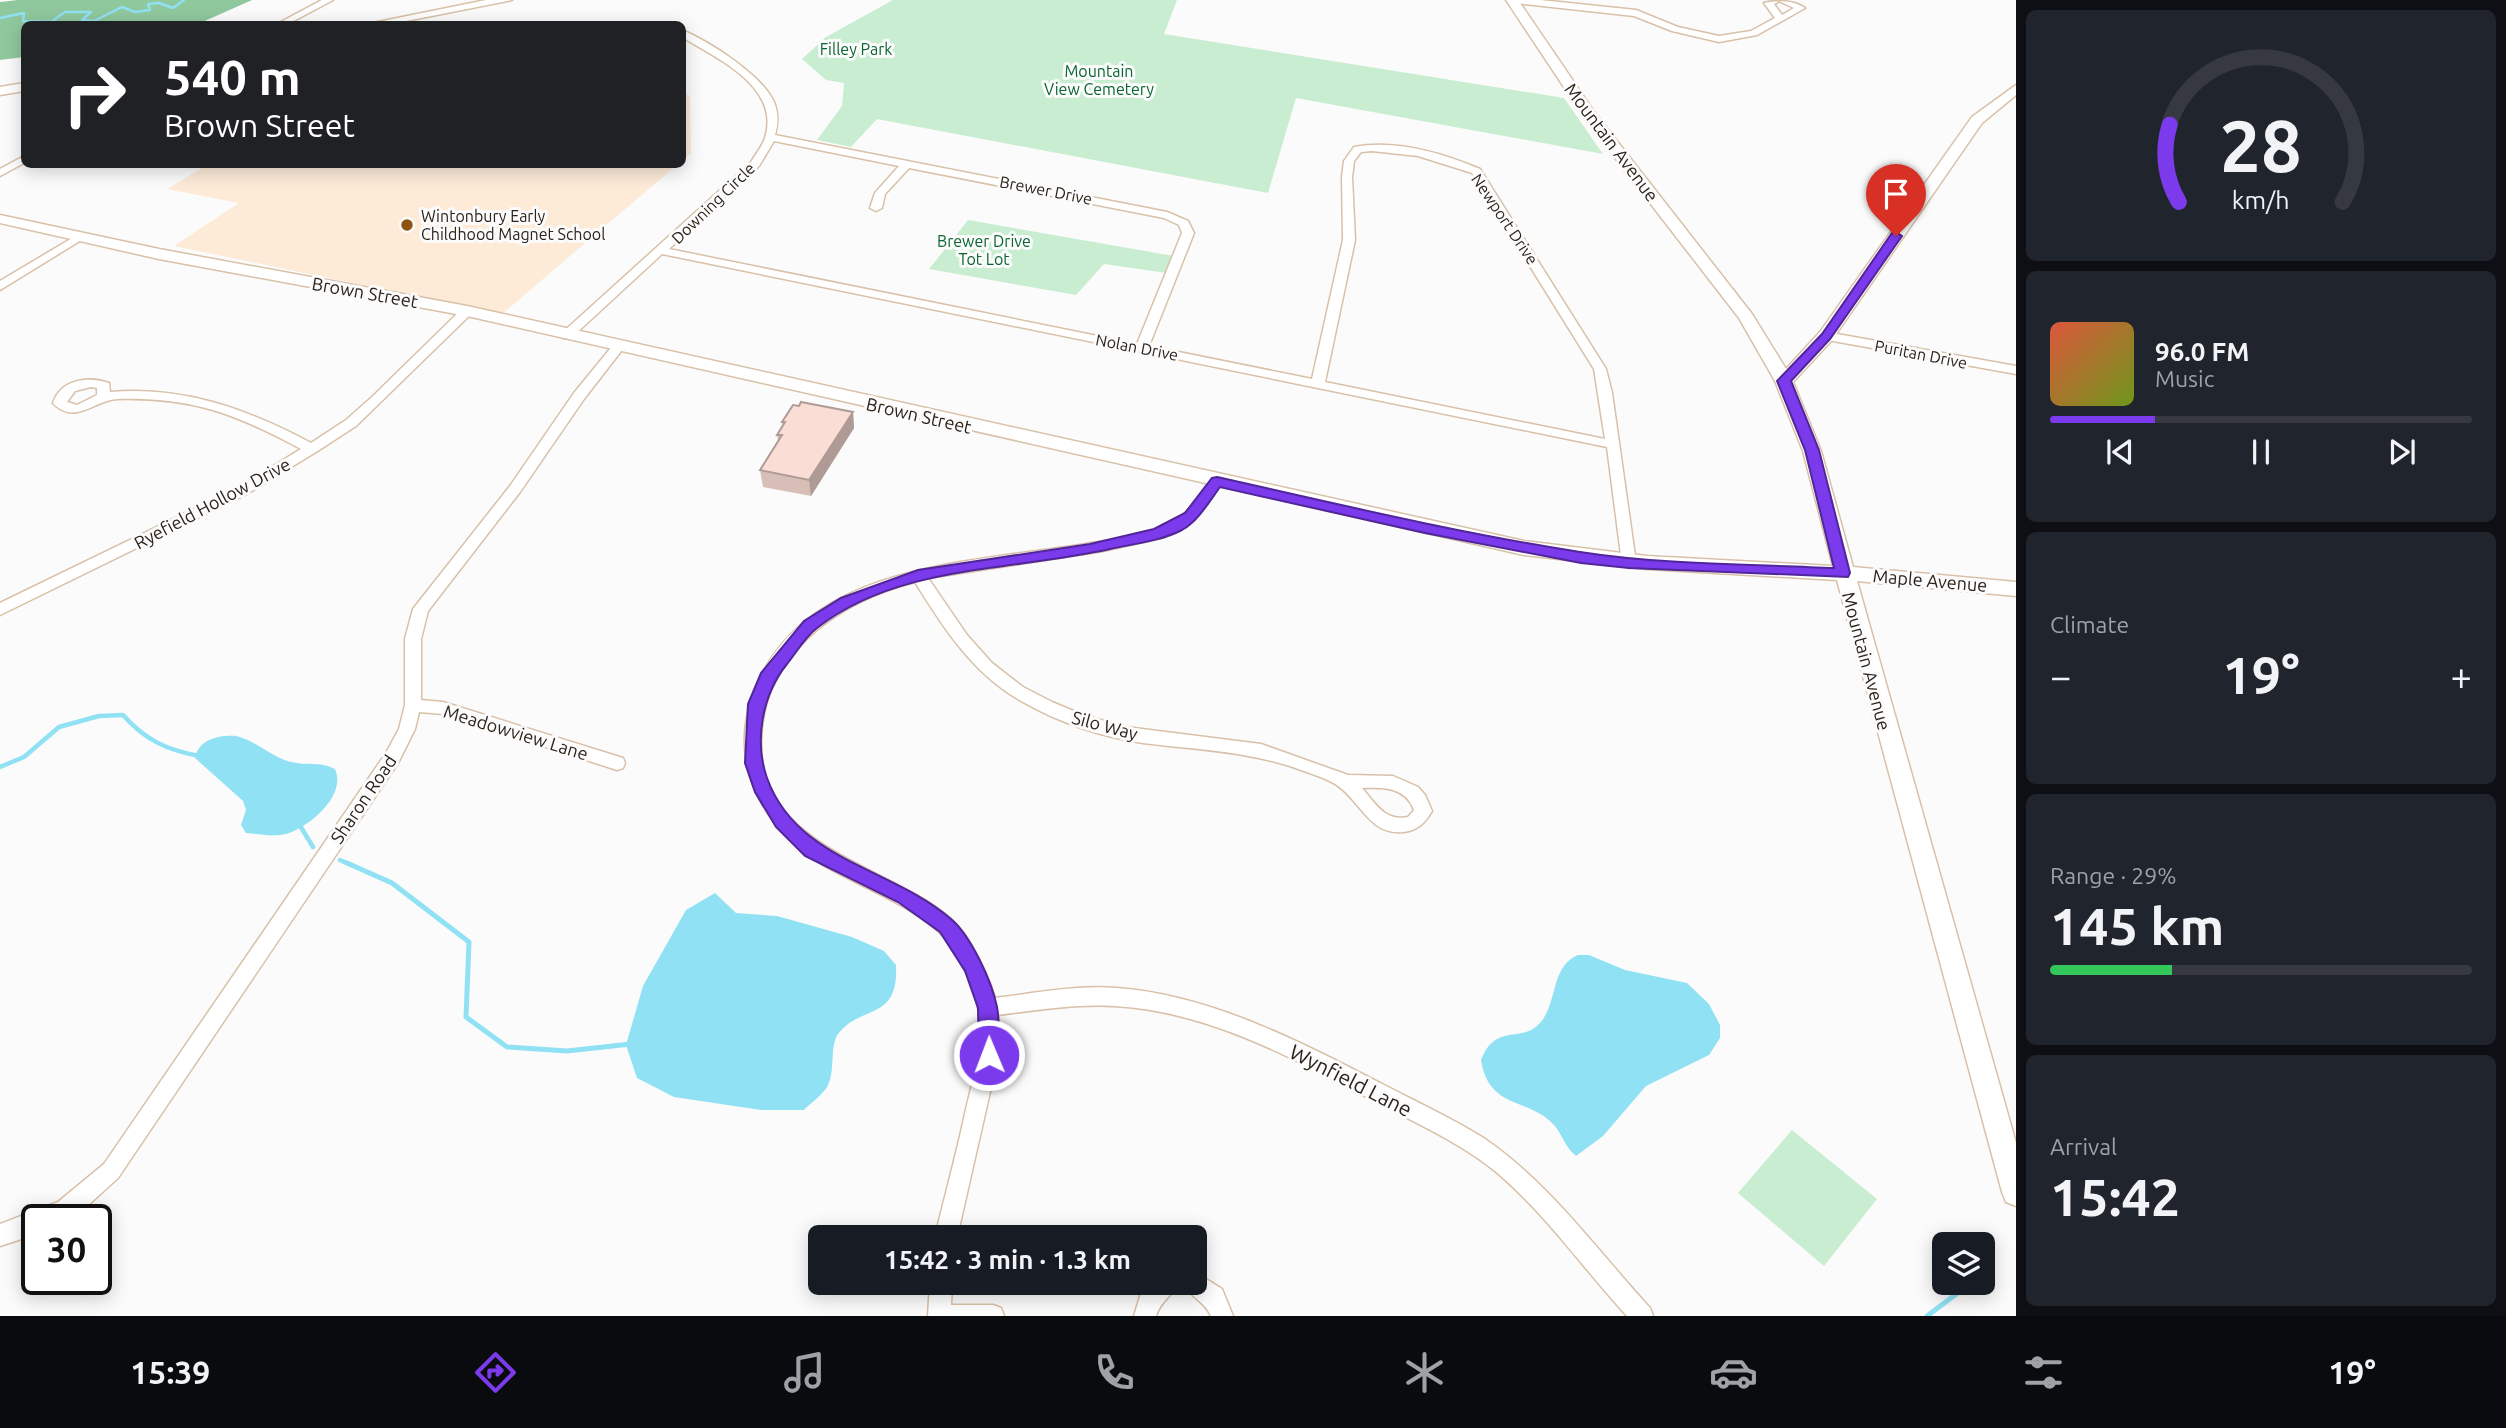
<!DOCTYPE html>
<html lang="en">
<head>
<meta charset="utf-8">
<style>
	:root { --surface:#171b24; --page:#20242c; --text:#f1f3f6; --muted:#9ea1a6; --line:#363941; --accent:#7c3aed }
	body { margin:0; font-family:Ubuntu,sans-serif; background:var(--page); color:var(--text); height:100vh; display:flex; flex-direction:column; font-size:26px; white-space:nowrap }
	* { box-sizing:border-box; margin:0 }
	p { font-size:23px; color:var(--muted) }
	.icon { flex:none; width:38px; height:38px; fill:none; stroke:currentColor; stroke-width:2; stroke-linecap:round; stroke-linejoin:round }
	.map { position:relative; flex:1; overflow:hidden }
	.details { display:flex; flex-direction:column; gap:10px; padding:10px; background:#0d0f14; width:490px }
	.details>* { flex:none }
	.hud { position:absolute; left:21px; top:21px; width:665px; height:147px; border-radius:10px; box-shadow:0 4px 18px #0003; background:#202124; color:#fff; overflow:hidden }
	.fabs { position:absolute; left:1932px; top:1232px; display:grid; gap:14px }
	.fabs a { display:grid; place-items:center; width:63px; height:63px; border-radius:10px; background:var(--surface); box-shadow:0 4px 18px #0003; font-size:35px }
	.speed { position:absolute; left:21px; top:1204px; display:flex; gap:14px; font-size:35px; font-weight:700; text-align:center }
	.speed>* { display:grid; place-content:center; width:91px; height:91px; border-radius:50%; background:var(--surface); box-shadow:0 4px 18px #0003; line-height:1 }
	.speed .limit { border:4px solid #111; border-radius:10px; background:#fff; color:#111 }
	.pin { position:absolute; display:grid; place-items:center; width:60px; height:60px; color:#fff; margin:-72px -30px; border-radius:50% 50% 50% 0; rotate:-45deg; box-shadow:0 0 7px #0007 }
	.pin .icon { rotate:45deg }
	.me { position:absolute; width:77px; margin:-38px; rotate:359deg; stroke-linejoin:round; filter:drop-shadow(0 0 5px #0008) }
	.turn { display:flex; align-items:center; gap:24px; height:147px; padding:0 28px; font-size:32px }
	.turn .icon { width:91px; height:91px; stroke-width:2.5 }
	.turn b { display:block; font-size:49px; line-height:60px }
	.big { font-size:52px; font-weight:700; line-height:1.1 }
	.details .tile { flex:1; display:flex; flex-direction:column; justify-content:center; gap:10px; min-width:0; padding:0 24px; border-radius:10px; background:var(--page) }
	.details .dial { align-items:center; gap:0 }
	.dial svg { height:182px; overflow:visible; fill:none; stroke:var(--line); stroke-width:7; stroke-linecap:round; text-anchor:middle }
	.dial text { fill:var(--text); stroke:none }
	.song { display:flex; align-items:center; gap:21px }
	.cover { width:84px; height:84px; border-radius:10px; background:linear-gradient(135deg,hsl(10 70% 55%),hsl(80 70% 35%)) }
	.played { height:7px; border-radius:4px; background:linear-gradient(90deg,var(--accent) 25%,var(--line) 25%) }
	.keys { display:flex; justify-content:space-around; direction:ltr }
	.heat { display:flex; justify-content:space-between; align-items:center; font-size:38px; direction:ltr }
	.charge { height:10px; border-radius:5px; background:linear-gradient(90deg,#34c759 29%,var(--line) 0) }
	.trip { position:absolute; left:808px; top:1225px; width:399px; height:70px; border-radius:10px; background:var(--surface); box-shadow:0 4px 18px #0003; font-weight:700; line-height:70px; text-align:center }
	.tabs { display:flex; height:112px; justify-content:space-around; align-items:center; background:#090b0e; color:var(--muted) }
	.tabs .icon { width:49px; height:49px }
	.tabs .on { color:var(--accent) }
	.tabs b { font-size:32px; color:var(--text) }
	main { display:flex; flex:1; min-height:0 }
	.map>svg:first-child { display:block }
	.built { fill:#fdebd8 }
	.green { fill:#c9edd1 }
	.forest { fill:#90c89e }
	.water { fill:#90e1f3 }
	.lines { fill:none; stroke-linecap:round; stroke-linejoin:round }
	.stream-far2 { stroke:#90e1f3; stroke-width:2.5 }
	.stream-far1 { stroke:#90e1f3; stroke-width:4.5 }
	.stream { stroke:#90e1f3; stroke-width:5 }
	.street-casing { stroke:#d8c1a8; stroke-width:3 }
	.secondary-casing { stroke:#d8c1a8; stroke-width:3 }
	.street { fill:#fff; fill-rule:evenodd }
	.secondary { fill:#fff; fill-rule:evenodd }
	.wall { fill:#d7bfb8 }
	.shaded-wall { fill:#af9b96 }
	.building { fill:#faded6; stroke:#af9b96; stroke-width:2 }
	.route { fill:#7c3aed; stroke:#51269a; stroke-width:2 }
	.poi-dot { fill:#8f5411; stroke:#fbfbfb; stroke-width:2.5 }
	.labels { text-anchor:middle; dominant-baseline:central; stroke-width:6; stroke-linejoin:round; paint-order:stroke }
	.far-park-label { font-size:16px; fill:#0b6533; stroke:#fbfbfb }
	.far-street-label { font-size:16px; fill:#2c231a; stroke:#fbfbfb }
	.far-poi-label { font-size:16px; fill:#2c231a; stroke:#fbfbfb; text-anchor:start }
	.street-label { font-size:18px; fill:#2c231a; stroke:#fbfbfb }
	.near-street-label { font-size:21px; fill:#2c231a; stroke:#fbfbfb }
</style>
</head>
<body>
<main>
<div class="map">
<svg width="2016" height="1316" viewBox="0 0 2016 1316">
	<rect width="100%" height="100%" fill="#fbfbfb"/>
	<path class="built" d="M683,91L690,97L691,153L683,160Z
		M207,165H677L502,314L174,246L239,203L167,189Z"/>
	<path class="green" d="M893,0H1177L1164,34L1564,98L1603,154L1296,98L1268,193L877,119L851,147L817,140L842,106L844,83L826,80L802,59L826,37Z
		M968,220L1174,256L1167,273L1104,264L1076,295L929,269Z
		M1792,1130L1877,1199L1824,1266L1738,1193Z"/>
	<path class="forest" d="M18,0H252L198,24H24V57L0,60V2Z"/>
	<path class="water" d="M236,736C257,741 271,757 291,762C306,766 320,761 335,769C347,796 309,827 286,834C273,837 259,834 246,833L241,825L246,810L243,801L195,758C199,739 219,735 236,736Z
		M715,893L736,913L777,916L852,937L884,951L896,965C899,1022 861,1004 838,1034C829,1047 836,1072 827,1087C822,1095 811,1103 804,1110H761L674,1097L637,1078L626,1045L643,986L686,910Z
		M1578,955H1589L1625,970L1687,983L1709,1004L1720,1025V1038L1709,1055L1646,1086L1603,1136L1576,1156C1565,1147 1563,1136 1554,1125C1528,1097 1489,1110 1481,1060C1496,1023 1519,1043 1538,1025C1559,1005 1549,967 1578,955Z"/>
	<g class="lines">
		<path class="stream-far2" d="M0,18L24,13L23,21L51,22L65,12H91L82,20L94,21L122,7L135,12L150,10L148,4L159,3L173,8L184,0"/>
		<path class="stream-far1" d="M0,767L24,757L59,727L99,716L123,715C145,740 167,750 199,756
			M299,824L313,847
			M340,860L351,865"/>
		<path class="stream" d="M347,863L392,883L469,942L466,1017L507,1047L567,1051L631,1044
			M1983,1275L1989,1271
			M1927,1316L1971,1283"/>
		<defs>
			<path id="street" d="M322,0H333L288,24H277Z
				M1511,0H1540L1636,10L1678,27L1719,36L1751,31L1775,18L1764,3C1776,0 1794,0 1805,8L1757,35L1719,42L1672,31L1634,16L1515,3ZM1780,1L1781,2L1794,8L1782,15L1774,4Z
				M682,30C710,42 762,75 774,102C779,114 778,124 775,135L1167,212L1188,221L1194,233L1149,346L1312,379L1343,240L1342,177L1344,161L1354,147C1396,139 1442,153 1480,169L1606,369L1612,393L1636,563L1629,568L1622,563L1607,447L662,254L571,338H563V332L751,162C755,155 762,147 765,138C781,87 718,59 682,37ZM774,141L899,166L875,193L870,208L876,211L882,208L885,194L909,168L1164,218L1179,225L1182,233L1137,344L669,249L759,166ZM1372,151L1418,156L1472,173L1594,369L1605,439L1325,382L1355,240L1352,177L1354,161L1361,152Z
				M24,156V163L0,176V169Z
				M79,234L85,237L83,239L0,290V281Z
				M467,307L473,311L471,314L356,426L316,452L247,494L0,615V603L237,488L301,449C236,414 192,397 117,399C95,400 74,426 53,403C61,379 88,376 109,383L110,392C184,386 247,409 311,443L346,420L372,397L463,308ZM91,387L97,388V395L77,405L67,402L75,391Z
				M1826,332L2016,366V374L1822,339V333Z
				M618,343L622,344V350L584,399L520,492L428,611L421,639V700L443,702L623,758L625,763L623,768L617,770L443,714L419,712L415,729L398,763L118,1178L74,1218L37,1220V1234L0,1246V1224L58,1202L104,1164L386,753L399,729L405,705V639L413,609L510,486L574,393L614,344Z
				M1217,476L1224,481L1194,520L1165,537L1103,551L928,578L967,635L992,663L1023,687L1052,702L1083,715L1126,727L1261,744L1348,775L1393,776L1418,787L1425,795L1432,811C1426,821 1420,828 1409,831C1374,839 1364,808 1342,789C1332,780 1317,776 1304,771C1251,751 1199,750 1143,743C1102,737 1060,723 1023,702C974,675 944,629 915,582C860,596 803,627 776,680C765,700 761,723 761,746C761,849 892,866 952,920C970,936 988,975 995,998C1035,993 1076,985 1117,988C1211,995 1301,1042 1384,1085C1417,1102 1451,1118 1482,1137C1549,1182 1596,1249 1650,1308L1653,1316H1627C1583,1268 1545,1213 1495,1171C1459,1142 1416,1123 1376,1102C1295,1059 1208,1011 1114,1006C1076,1004 1036,1010 998,1015L999,1037L993,1079L957,1237H935C945,1195 957,1152 966,1109C974,1076 985,1038 977,1003C971,979 956,946 937,930C903,901 861,887 823,865C764,828 729,767 752,698C797,563 971,563 1086,544C1114,539 1148,537 1173,522C1190,512 1201,494 1212,478ZM1362,788C1383,787 1406,787 1414,810L1408,817C1385,822 1375,803 1362,788Z
				M1195,1272L1222,1289L1233,1316H1211C1204,1300 1190,1298 1184,1283H1195Z
				M930,1283H952L951,1305H993L1001,1308L1004,1316H928Z
				M1150,1283H1178C1172,1297 1161,1300 1156,1316H1134L1142,1290Z"/>
			<path id="secondary" d="M486,0H512L391,24H368Z
				M1506,0H1518L1595,113L1752,314L1786,369L1820,332L1972,117L2016,85V95L1982,123L1832,340L1793,382L1821,451L1853,567L2016,582V596L1857,581L2016,1143V1206L2006,1202L2002,1192L1837,580L1647,569L1524,555L467,316L159,259L0,223V215L159,249L467,306L1524,541L1647,556L1833,566L1803,451L1775,381L1739,318L1585,119Z
				M24,83V91L0,95V87Z"/>
		</defs>
		<use href="#street" class="street-casing"/>
		<use href="#secondary" class="secondary-casing"/>
		<use href="#street" class="street"/>
		<use href="#secondary" class="secondary"/>
	</g>
	<path class="wall" d="M853,412L854,428L811,496L763,487L760,470L778,442L777,435L783,426L782,422Z"/>
	<path class="shaded-wall" d="M853,412L854,428L811,496L809,480Z"/>
	<path class="building" d="M801,402L853,412L809,480L760,470L782,435H777L785,422H782L793,405L799,406Z"/>
	<path class="route" d="M1896,232L1902,236L1830,339L1791,381L1819,450L1850,573L1848,577L1629,568L1581,563L1425,533L1220,487C1209,502 1198,521 1182,530C1161,541 1133,544 1110,549C1014,571 899,564 817,628C805,637 796,653 787,664C762,695 754,741 767,778C797,861 891,867 951,919C971,936 992,982 997,1007C1000,1022 998,1040 999,1055L996,1062L989,1064L981,1062L979,1055L978,1008L965,971L940,932L898,902L805,856L776,827L755,792L745,763L748,704L761,673L804,621L841,598L918,570L1090,544L1154,529L1185,513L1212,478L1217,477C1337,504 1458,533 1580,552C1663,565 1750,564 1834,568L1805,450L1777,381L1822,334L1892,233Z"/>
	<circle class="poi-dot" cx="407" cy="225" r="7"/>
	<g class="labels">
		<g class="far-park-label">
			<text x="856" y="49">Filley Park</text>
			<text x="1099" y="71">Mountain<tspan x="1099" dy="18">View Cemetery</tspan></text>
			<text x="984" y="241">Brewer Drive<tspan x="984" dy="18">Tot Lot</tspan></text>
		</g>
		<g class="far-street-label">
			<text transform="translate(1046 190) rotate(11)">Brewer Drive</text>
			<text transform="translate(713 203) rotate(-44)">Downing Circle</text>
			<text transform="translate(1505 219) rotate(56)">Newport Drive</text>
			<text transform="translate(1137 347) rotate(11)">Nolan Drive</text>
			<text transform="translate(1921 354) rotate(11)">Puritan Drive</text>
		</g>
		<g class="far-poi-label">
			<text x="421" y="216">Wintonbury Early<tspan x="421" dy="18">Childhood Magnet School</tspan></text>
		</g>
		<g class="street-label">
			<text transform="translate(1612 142) rotate(53)">Mountain Avenue</text>
			<text transform="translate(365 292) rotate(10)">Brown Street</text>
			<text transform="translate(919 415) rotate(13)">Brown Street</text>
			<text transform="translate(212 503) rotate(-28)">Ryefield Hollow Drive</text>
			<text transform="translate(1930 580) rotate(5)">Maple Avenue</text>
			<text transform="translate(1867 661) rotate(75)">Mountain Avenue</text>
			<text transform="translate(1105 725) rotate(15)">Silo Way</text>
			<text transform="translate(516 732) rotate(17)">Meadowview Lane</text>
			<text transform="translate(363 799) rotate(-56)">Sharon Road</text>
		</g>
		<g class="near-street-label">
			<text transform="translate(1351 1080) rotate(27)">Wynfield Lane</text>
		</g>
	</g>
</svg>
<div class="fabs">
<a><svg class="icon" aria-label="layers" viewBox="0 0 24 24"><path d="M12 4l9 5-9 5-9-5zM3 14l9 5 9-5"/></svg></a>
</div>
<div class="speed"><div class="limit">30</div></div>
<div class="pin" style="left:1896px;top:236px;background:#d93025"><svg class="icon" aria-label="arrive" viewBox="0 0 24 24"><path d="M6 21V4h12l-3 4 3 4H6"/></svg></div>
<svg class="me" style="left:989px;top:1055px" viewBox="-20 -20 40 40"><circle r="17" fill="#7c3aed" stroke="#fff" stroke-width="3"/><path d="M0-11L8 9 0 5-8 9z" fill="#fff"/></svg>
<div class="trip">15:42 · 3 min · 1.3 km</div>
<div class="hud">
<div class="turn"><svg class="icon" aria-label="right" viewBox="0 0 24 24"><path d="M7 20v-9h11M14 6l5 5-5 5"/></svg><div><b>540 m</b>Brown Street</div></div>
</div>
</div>
<section class="details">
<div class="tile dial"><svg viewBox="0 0 100 80">
<path d="M14 69A42 42 0 1 1 86 69"/>
<path d="M14 69A42 42 0 0 1 10 35" stroke="#7c3aed"/>
<text x="50" y="56" font-size="32" font-weight="700">28</text>
<text x="50" y="72" font-size="11">km/h</text>
</svg></div>
<div class="tile">
<div class="song"><i class="cover"></i><div><b>96.0 FM</b><p>Music</p></div></div>
<div class="played"></div>
<div class="keys"><svg class="icon" aria-label="previous" viewBox="0 0 24 24"><path d="M18 5L8 12l10 7zM5 5v14"/></svg><svg class="icon" aria-label="pause" viewBox="0 0 24 24"><path d="M8 5v14M16 5v14"/></svg><svg class="icon" aria-label="next" viewBox="0 0 24 24"><path d="M6 5l10 7-10 7zM19 5v14"/></svg></div>
</div>
<div class="tile"><p>Climate</p>
<div class="heat"><a>−</a><b class="big">19°</b><a>+</a></div>
</div>
<div class="tile"><p>Range · 29%</p><b class="big">145 km</b><div class="charge"></div></div>
<div class="tile"><p>Arrival</p><b class="big">15:42</b></div>
</section>
</main>
<nav class="tabs">
<b>15:39</b>
<svg class="icon on" aria-label="directions" viewBox="0 0 24 24"><path d="M12 3l9 9-9 9-9-9zM9 14v-3h6M13 9l2 2-2 2"/></svg>
<svg class="icon" aria-label="music" viewBox="0 0 24 24"><path d="M9 18V5l10-2v13"/><circle cx="6" cy="18" r="3"/><circle cx="16" cy="16" r="3"/></svg>
<svg class="icon" aria-label="phone" viewBox="0 0 24 24"><path d="M5 4h4l2 5-3 2q2 4 5 5l2-3 5 2v4C11 20 4 13 5 4z"/></svg>
<svg class="icon" aria-label="climate" viewBox="0 0 24 24"><path d="M12 3v18M4 7l16 10M4 17L20 7"/></svg>
<svg class="icon" aria-label="car" viewBox="0 0 24 24"><path d="M5 17H2v-5l4-1 3-4h7l3 4 3 1v5h-3M9 17h6M6 11h13"/><circle cx="7" cy="17" r="2"/><circle cx="17" cy="17" r="2"/></svg>
<svg class="icon" aria-label="filters" viewBox="0 0 24 24"><path d="M4 7h16M4 17h16"/><circle cx="9" cy="7" r="2"/><circle cx="15" cy="17" r="2"/></svg>
<b>19°</b>
</nav>
</body>
</html>
